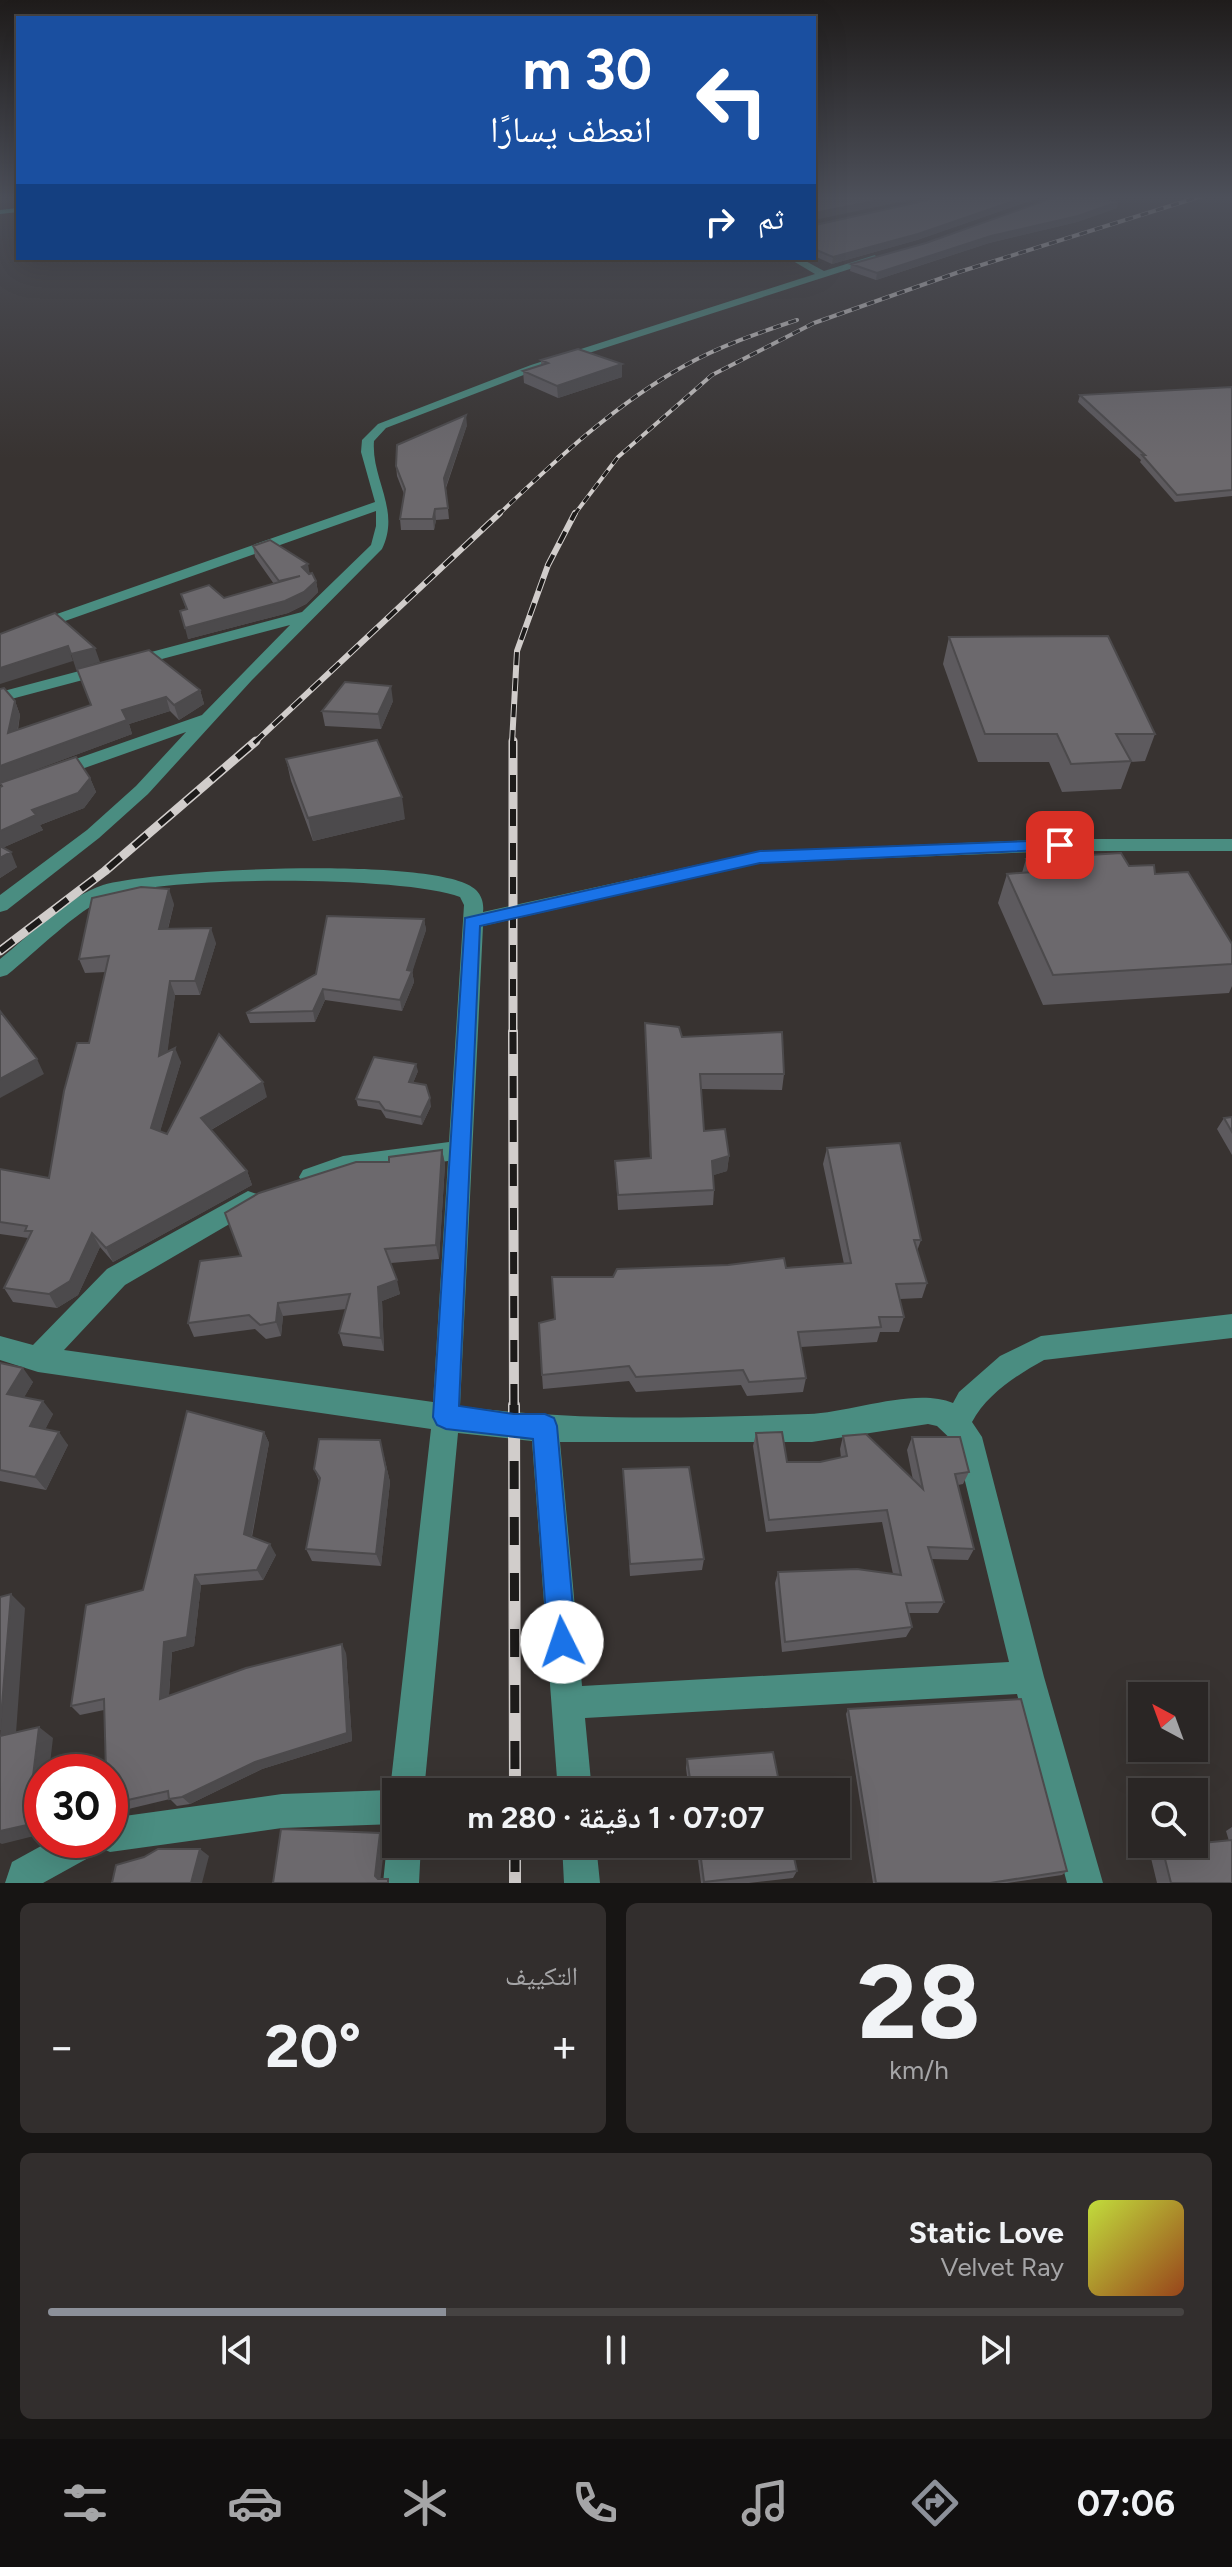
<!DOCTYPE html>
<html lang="ar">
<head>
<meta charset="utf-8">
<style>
	:root { --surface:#2a2625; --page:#322e2d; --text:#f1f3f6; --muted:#a5a5a7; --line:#464342; --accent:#8c9099 }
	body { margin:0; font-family:Figtree,"Noto Naskh Arabic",sans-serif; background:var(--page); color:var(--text); direction:rtl; height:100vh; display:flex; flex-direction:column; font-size:30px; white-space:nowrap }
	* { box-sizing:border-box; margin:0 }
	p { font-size:26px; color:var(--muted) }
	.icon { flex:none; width:44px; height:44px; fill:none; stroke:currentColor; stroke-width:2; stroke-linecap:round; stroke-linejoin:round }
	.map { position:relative; height:1883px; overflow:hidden; direction:ltr }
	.panel { display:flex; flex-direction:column; gap:20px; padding:20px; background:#171514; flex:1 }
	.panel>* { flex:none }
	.top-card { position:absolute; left:16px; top:16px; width:800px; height:244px; border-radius:0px; box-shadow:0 8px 32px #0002,0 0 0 2px var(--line); direction:rtl; background:#1a4fa0; color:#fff; overflow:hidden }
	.needle { width:52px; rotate:319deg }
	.tools { position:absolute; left:1128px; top:1682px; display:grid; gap:16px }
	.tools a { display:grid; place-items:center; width:80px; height:80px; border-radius:0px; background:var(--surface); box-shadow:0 8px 32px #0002,0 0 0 2px var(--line); font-size:40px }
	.speed { position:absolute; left:24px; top:1754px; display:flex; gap:16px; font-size:40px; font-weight:700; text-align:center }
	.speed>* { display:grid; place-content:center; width:104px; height:104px; border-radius:50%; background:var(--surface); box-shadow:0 8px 32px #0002,0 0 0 2px var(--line); line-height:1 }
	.speed .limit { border:12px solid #d22; background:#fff; color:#111 }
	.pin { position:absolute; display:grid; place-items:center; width:68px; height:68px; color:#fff; margin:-34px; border-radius:16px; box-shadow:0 4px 12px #0006 }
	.me { position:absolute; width:88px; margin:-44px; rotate:356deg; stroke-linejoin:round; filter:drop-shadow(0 0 6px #0008) }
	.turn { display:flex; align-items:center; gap:28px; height:168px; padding:0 32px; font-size:36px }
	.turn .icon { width:104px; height:104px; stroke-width:2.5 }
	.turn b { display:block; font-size:56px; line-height:68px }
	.then { display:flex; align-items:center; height:76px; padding:0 32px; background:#0003; gap:16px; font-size:30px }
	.big { font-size:60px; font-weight:700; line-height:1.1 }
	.panel .widget { flex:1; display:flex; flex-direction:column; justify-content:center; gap:12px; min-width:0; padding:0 28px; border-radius:12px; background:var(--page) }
	.panel .dial { align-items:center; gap:0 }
	.dial b { font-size:104px; line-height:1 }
	.song { display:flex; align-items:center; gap:24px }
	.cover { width:96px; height:96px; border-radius:12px; background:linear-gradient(135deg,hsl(70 70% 55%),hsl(20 70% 35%)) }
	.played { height:8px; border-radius:4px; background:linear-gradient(90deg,var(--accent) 35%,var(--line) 35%) }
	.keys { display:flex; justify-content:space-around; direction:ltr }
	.heat { display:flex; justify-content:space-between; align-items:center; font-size:44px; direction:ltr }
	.panel .tiles { flex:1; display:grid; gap:20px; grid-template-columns:1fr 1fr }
	.widget:last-child { grid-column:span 2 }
	.trip { position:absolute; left:382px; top:1778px; width:468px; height:80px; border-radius:0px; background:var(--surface); box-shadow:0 8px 32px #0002,0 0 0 2px var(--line); font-weight:700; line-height:80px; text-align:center; direction:rtl }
	.tabs { display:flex; height:128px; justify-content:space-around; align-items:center; background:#110f0f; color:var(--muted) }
	.tabs .icon { width:56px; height:56px }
	.tabs .selected { color:var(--accent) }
	.tabs b { font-size:36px; color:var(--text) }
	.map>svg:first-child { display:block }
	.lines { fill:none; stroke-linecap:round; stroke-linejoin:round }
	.minor { fill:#4a8d81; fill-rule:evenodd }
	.major { fill:#43e5cd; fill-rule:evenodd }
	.rail-far4-casing { stroke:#d1cdcb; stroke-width:4 }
	.rail-far3-casing { stroke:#d1cdcb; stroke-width:6 }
	.rail-far2-casing { stroke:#d1cdcb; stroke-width:9 }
	.rail-far1-casing { stroke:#d1cdcb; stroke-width:10 }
	.rail-casing { stroke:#d1cdcb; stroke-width:12 }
	.rail-far4 { stroke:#1d1b1a; stroke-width:3; stroke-dasharray:8; stroke-linecap:butt }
	.rail-far3 { stroke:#1d1b1a; stroke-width:4; stroke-dasharray:13; stroke-linecap:butt }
	.rail-far2 { stroke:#1d1b1a; stroke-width:6; stroke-dasharray:17; stroke-linecap:butt }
	.rail-far1 { stroke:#1d1b1a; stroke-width:7; stroke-dasharray:22; stroke-linecap:butt }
	.rail { stroke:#1d1b1a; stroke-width:9; stroke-dasharray:28; stroke-linecap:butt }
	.wall { fill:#5d5a5e }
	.shaded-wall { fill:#4c4a4c }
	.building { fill:#6c696d; stroke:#4c4a4c; stroke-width:2 }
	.route { fill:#1a73e8; stroke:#114b97; stroke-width:2 }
</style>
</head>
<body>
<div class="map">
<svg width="1232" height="1883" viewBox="0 0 1232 1883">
	<rect width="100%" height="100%" fill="#383331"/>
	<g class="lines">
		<path class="minor" d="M875,255L878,260L539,369L386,428L374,441C371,479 401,510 382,549L252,680L148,794L99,838L7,910L0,912V895L87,830L136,786L186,732L62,776H50L47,772L50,768L202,715L290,625L0,702V692L302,612L371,545L376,526V511L0,644V634L375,502L361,452L362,440L378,424L531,365L815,274L788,258H800L824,271Z
			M1060,839H1232V851H1060L760,863L483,926L460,1406C574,1422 692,1418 808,1414C851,1413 914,1387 953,1403L959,1392L1000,1356L1041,1336L1232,1314V1338L1044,1360C1017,1375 987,1394 972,1422L982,1437L1044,1677L1103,1883H1067L1017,1694L585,1718L592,1792H558L532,1441L458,1433L424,1792H396V1824L282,1828L110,1852L101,1848L99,1852L43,1883H5L12,1862L52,1840H110V1818L282,1794L390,1790L431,1429L38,1372L0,1360V1336L33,1345L107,1269L248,1191L257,1194L260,1201L257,1208L125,1285L64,1350L433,1402L448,1161L343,1176L311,1187L303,1184L299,1177L303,1170L343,1156L449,1142L464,905L460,897C405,876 162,875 108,897C77,910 35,953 7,975L0,977V959C29,936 68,896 103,885C154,869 442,855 476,890C482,896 484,904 483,912L760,851ZM928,1424L937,1426L956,1444L1009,1662L582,1686L560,1442H812Z
			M396,1830V1844H421L419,1883H383L387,1844L392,1832Z
			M562,1844H596L600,1883H564Z"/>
		<path class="major" d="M18,208V212L0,214V210Z"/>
		<defs>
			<path id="rail-far4" d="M498,515C555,461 614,405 684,366C720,346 758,333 797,320
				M574,515L618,457L712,375L814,323L959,272L1202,196"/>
			<path id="rail-far3" d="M254,743L500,513
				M512,743L517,651L548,565L575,513"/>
			<path id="rail-far2" d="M513,741V1034
				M0,951L105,871L256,741"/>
			<path id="rail-far1" d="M513,1032L514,1407"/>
			<path id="rail" d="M514,1405L515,1792
				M515,1844V1883"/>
		</defs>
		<use href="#rail-far4" class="rail-far4-casing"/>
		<use href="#rail-far3" class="rail-far3-casing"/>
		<use href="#rail-far2" class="rail-far2-casing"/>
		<use href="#rail-far1" class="rail-far1-casing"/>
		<use href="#rail" class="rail-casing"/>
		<use href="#rail-far4" class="rail-far4"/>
		<use href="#rail-far3" class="rail-far3"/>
		<use href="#rail-far2" class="rail-far2"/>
		<use href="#rail-far1" class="rail-far1"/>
		<use href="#rail" class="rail"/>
	</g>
	<path class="wall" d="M946,196H1044L917,240L832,264L814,256V223L815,225Z
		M1118,202L1117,208L1077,222L989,243L876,280L850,271L851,264L926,243Z
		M541,360L622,377L558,398L524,383L523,371L541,365Z
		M1232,387V496L1175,502L1140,462L1141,460L1078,402L1080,395Z
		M467,425L446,488L449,519L436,520L434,530H401L400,519L404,494L397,476L396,466Z
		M253,546L310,573L316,581L318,592L306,604L288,613L188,639L186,609L181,594L224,598L274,584L255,557Z
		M949,637L1155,734L1145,761L1131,762L1121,789L1062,792L1049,762H978L943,664Z
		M200,690L204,704L179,720L170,711L129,724L132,734L5,781L90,778L96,792L84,808L40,825L43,830L2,848L17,867L0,878L2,787L15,701L20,715L18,730Z
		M393,701L381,729L325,726L322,711Z
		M286,759L405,819L313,841L291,781Z
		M1026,859L1129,866L1155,874L1232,944V986L1229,993L1043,1005L998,903L1007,874L1022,873Z
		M174,904L168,929L216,943L200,995H175L167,1052L181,1062L160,1131L167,1134L267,1097L211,1130L247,1171L252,1185L113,1262L100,1247L78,1295L57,1308L13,1302L4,1288L28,1238L0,1234V1169L49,1178L89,1043L106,972L85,973L79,959Z
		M424,919L426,930L412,971L414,982L402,1011L325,1000L315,1022L250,1023L246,1013Z
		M645,1023L784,1074L782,1090L701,1089L704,1131L729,1156L727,1171L713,1175L714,1190L713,1205L618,1210L615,1161L650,1159Z
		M418,1071L413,1083L431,1106L422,1125L386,1118L381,1110L358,1106L356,1099Z
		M1232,1117V1155L1217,1129L1224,1118Z
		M827,1148L921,1240L917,1251L927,1283L922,1298L900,1299L904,1317L899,1332H880L877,1342L801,1347L806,1378L803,1392L747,1396L741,1385L636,1392L629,1381L543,1389L542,1375L555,1319L613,1277L844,1264L823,1164Z
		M442,1150L445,1164L439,1259L391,1263L400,1294L382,1301L384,1351L343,1346L339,1333L346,1309L283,1316L281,1336L266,1339L255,1329L194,1337L188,1323L241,1256L389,1162Z
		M0,1363L33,1382L24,1397L53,1414L45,1429L68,1445L46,1490L0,1481Z
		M264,1432L269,1443L252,1537L276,1555L263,1580L201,1585L194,1646L172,1652L169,1695L346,1653L352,1741L262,1769L190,1804L177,1806L170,1799L116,1812L110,1807V1772L104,1710L80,1715L71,1706L143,1590Z
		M756,1433L787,1462H820L841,1458L840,1449L843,1436L913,1480L907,1450L912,1437L969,1472L963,1484L958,1485L974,1549L968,1560L931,1559L944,1602L938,1613H909L912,1627L906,1637L782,1652L775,1583L778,1572L893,1574L882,1522L766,1532L753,1446Z
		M380,1440L390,1482L381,1566L312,1561L306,1549L319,1481L314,1469Z
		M623,1469L704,1559L702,1570L630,1576Z
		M848,1709L1067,1871L1062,1875L1007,1883H873L846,1714Z
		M687,1759L781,1792H689L686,1768Z
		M1232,1827V1883H1157L1150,1854L1162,1847L1229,1841L1226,1831Z
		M696,1844H791L797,1871L793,1878L749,1883H701Z"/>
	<path class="shaded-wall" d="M900,196H929L814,220V213Z
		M1028,196H1044L917,240L832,264L833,257Z
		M1118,202L1117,208L1077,222L989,243L876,280L877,273L991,236Z
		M622,364V377L558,398L557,386Z
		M466,415L467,425L445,489L444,478Z
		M435,509L436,520L434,530L433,519Z
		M308,564L310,575L302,567Z
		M316,581L318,592L306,604L288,613L188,639L185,628Z
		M68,646L73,661L0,684V668Z
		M95,648L100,662L76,669L71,654Z
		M391,686L393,701L381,729L378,714Z
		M200,690L204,704L179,720L174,705Z
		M166,697L170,711L129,724L132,734L0,783V766L122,710Z
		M15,701L20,715L14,748L8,733Z
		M90,778L96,792L84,808L40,825L43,830L0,849V831L32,810Z
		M402,797L405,819L313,841L308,818Z
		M11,852L17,867L0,878V858Z
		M169,889L174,904L164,943L159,929Z
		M424,919L426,930L412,973V971L414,982L402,1011L400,1000L407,970Z
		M211,928L216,943L200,995L195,981Z
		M170,981L175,995L165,1071L159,1056Z
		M323,989L325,1000L315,1022L313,1011Z
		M175,1048L181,1062L157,1142L151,1128Z
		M37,1059L44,1074L0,1098V1079Z
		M416,1064L418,1071L410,1090L409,1082Z
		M263,1082L267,1097L207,1132L201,1118Z
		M430,1098L431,1106L422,1125L421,1117Z
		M442,1150L445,1164L439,1259L436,1245Z
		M729,1156L727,1171L711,1176L712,1161Z
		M247,1171L252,1185L113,1262L106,1248Z
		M92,1233L100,1247L78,1295L57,1308L49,1294Z
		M397,1280L400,1294L382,1301L384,1351L381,1338L378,1287Z
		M278,1303L283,1316L281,1336L276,1322Z
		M23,1368L33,1382L18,1408L7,1394Z
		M43,1401L53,1414L40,1440L30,1426Z
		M59,1432L68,1445L46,1490L35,1477Z
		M264,1432L269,1443L250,1544L244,1534Z
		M380,1440L390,1482L381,1566L376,1554Z
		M270,1544L276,1555L263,1580L257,1570Z
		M195,1575L201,1585L194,1646L172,1652L168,1707L160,1699L164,1642Z
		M11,1594L25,1608L15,1747L0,1736Z
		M342,1644L346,1653L352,1741L262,1769L190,1804L182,1797Z
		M39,1727L53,1738L49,1772H42V1834L2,1844L0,1843V1831Z
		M380,1833L385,1841L380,1883L375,1876Z
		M200,1849L209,1856L202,1883H191Z"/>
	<path class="building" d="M814,196H900L814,213Z
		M946,196H1028L918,234L833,257L814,249V223L815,225Z
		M1058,196H1098L1118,202L1078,216L991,236L877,273L851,264L926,243Z
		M578,349L622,364L557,386L523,371L548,363L541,360Z
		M1232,387V490L1177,495L1142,455H1145L1080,395Z
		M466,415L444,478L448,508L435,509L433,519H400L405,489L396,466L397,445Z
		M270,540L308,564L302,567L309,574L312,573L316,581L304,592L285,601L185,628L180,611L187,609L181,594L209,585L224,598L300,576L279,581L253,546Z
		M55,613L95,648L71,654L68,646L0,668V634Z
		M1108,636L1155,734H1116L1131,761L1071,764L1057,734H985L949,637Z
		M149,650L200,690L174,705L166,697L122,710L127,720L0,766V689L4,688L15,701L8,733L91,705L77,669Z
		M345,682L391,686L378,714L322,711Z
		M377,740L402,797L308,818L286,759Z
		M76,757L90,778L78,793L32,810L36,815L0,831V787L2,786L0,783Z
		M0,846L11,852L0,858Z
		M1121,853L1129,866L1154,865L1155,874L1188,872L1232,944V964L1053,975L1007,874L1032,872L1026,859Z
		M141,887L169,889L159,929L211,928L195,981H170L159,1056L175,1048L151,1128L167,1134L219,1034L263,1082L201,1118L247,1171L106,1248L92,1233L70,1281L49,1294L4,1288L32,1231H25L27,1226L0,1222V1169L49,1178L64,1091L77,1043H89L109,956L79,959L92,898Z
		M327,916L424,919L407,970L412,971L400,1000L323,989L313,1011L246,1013L316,974Z
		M0,1011L37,1059L0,1079Z
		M645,1023L679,1027L682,1037L782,1032L784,1074H700L704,1131L725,1129L729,1156L712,1161L714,1190L618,1195L615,1161L651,1158Z
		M374,1057L416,1064L409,1082L426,1085L430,1098L421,1117L385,1110L379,1102L356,1099Z
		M1232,1117V1132L1224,1118Z
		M900,1143L921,1240H914L927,1283L896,1284L904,1317H879L881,1327L798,1332L806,1378L749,1382L743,1370L636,1377L629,1366L542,1375L539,1323L555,1319L552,1277H613L617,1269L728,1265L784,1258L786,1268L851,1263L827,1148Z
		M442,1150L436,1245L385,1249L397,1280L378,1287L381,1338L339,1333L350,1294L278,1303L276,1322L260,1325L249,1315L188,1323L200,1261L241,1256L225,1213L259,1193L356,1162H389V1157Z
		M0,1363L23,1368L7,1394L43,1401L30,1426L59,1432L35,1477L0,1470Z
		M187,1411L264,1432L244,1534L270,1544L257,1570L195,1575L187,1637L164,1642L160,1699L246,1668L342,1644L347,1733L255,1762L182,1797L169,1799L168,1791L110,1804V1772H106L104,1699L71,1706L86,1605L143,1590Z
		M782,1432L787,1462H820L847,1456L843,1436L866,1434L923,1489L912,1437H960L969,1472L955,1474L974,1549L928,1547L944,1602L906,1603L912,1627L785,1642L778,1572L857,1569L901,1575L887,1510L769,1520L756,1433Z
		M319,1439L380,1440L386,1469L376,1554L306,1549L320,1478L314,1469Z
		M689,1467L704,1559L630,1564L623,1469Z
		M11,1594L0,1730V1597Z
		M1021,1699L1067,1871L990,1883H876L848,1709Z
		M39,1727L27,1825L0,1831V1736Z
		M773,1752L781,1792H692L687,1759Z
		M281,1829L380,1833L375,1876L378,1879H388V1883H273Z
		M1232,1840V1883H1171L1162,1847Z
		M699,1844H791L797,1871L704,1882Z
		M158,1849H200L191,1883H112L116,1865L144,1857Z"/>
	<linearGradient id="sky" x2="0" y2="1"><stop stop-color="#1f1c1b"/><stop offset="0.43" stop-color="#4d505a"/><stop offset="1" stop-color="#4d505a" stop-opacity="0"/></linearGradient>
	<rect width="1232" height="459" fill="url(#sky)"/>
	<path class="route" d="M1060,840L1068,845L1066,849L760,863L480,926L459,1406L514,1414H545L554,1418L557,1426L576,1642L572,1652L562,1656L552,1652L548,1642L533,1439L446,1429L437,1425L433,1417L465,918L760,851Z"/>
</svg>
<div class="tools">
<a><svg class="needle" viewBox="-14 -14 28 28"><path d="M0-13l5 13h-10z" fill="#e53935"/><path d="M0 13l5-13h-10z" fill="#a5a5a7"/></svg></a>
<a><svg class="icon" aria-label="search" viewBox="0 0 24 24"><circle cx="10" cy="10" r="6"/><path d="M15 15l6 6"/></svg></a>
</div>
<div class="speed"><div class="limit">30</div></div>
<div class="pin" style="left:1060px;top:845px;background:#d93025"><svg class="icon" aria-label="arrive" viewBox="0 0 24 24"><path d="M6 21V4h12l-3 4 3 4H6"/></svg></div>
<svg class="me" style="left:562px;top:1642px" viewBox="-20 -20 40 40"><circle r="19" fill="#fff"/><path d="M0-13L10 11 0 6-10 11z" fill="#1a73e8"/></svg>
<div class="trip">07:07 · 1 دقيقة · 280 m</div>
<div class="top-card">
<div class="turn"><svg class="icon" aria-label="left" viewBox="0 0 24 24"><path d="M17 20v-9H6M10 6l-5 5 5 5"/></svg><div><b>30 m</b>انعطف يسارًا</div></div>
<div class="then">ثم<svg class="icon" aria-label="right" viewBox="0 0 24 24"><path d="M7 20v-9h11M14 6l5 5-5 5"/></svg></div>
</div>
</div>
<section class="panel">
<div class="tiles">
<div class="widget dial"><b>28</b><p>km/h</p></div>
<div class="widget"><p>التكييف</p>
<div class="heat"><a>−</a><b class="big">20°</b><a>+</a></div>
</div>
<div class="widget">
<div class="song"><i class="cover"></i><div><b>Static Love</b><p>Velvet Ray</p></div></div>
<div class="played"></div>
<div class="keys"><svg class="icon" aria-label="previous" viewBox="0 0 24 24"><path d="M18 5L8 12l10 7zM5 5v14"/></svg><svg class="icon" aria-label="pause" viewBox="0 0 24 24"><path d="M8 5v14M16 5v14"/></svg><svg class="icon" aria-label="next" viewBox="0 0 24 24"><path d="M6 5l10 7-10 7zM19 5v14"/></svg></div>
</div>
</div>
</section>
<nav class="tabs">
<b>07:06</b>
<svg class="icon selected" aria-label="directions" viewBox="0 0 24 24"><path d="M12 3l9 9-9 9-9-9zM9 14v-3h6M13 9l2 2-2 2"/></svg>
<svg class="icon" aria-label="music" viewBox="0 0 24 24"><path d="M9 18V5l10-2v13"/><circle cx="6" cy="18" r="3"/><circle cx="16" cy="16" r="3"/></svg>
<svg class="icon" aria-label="phone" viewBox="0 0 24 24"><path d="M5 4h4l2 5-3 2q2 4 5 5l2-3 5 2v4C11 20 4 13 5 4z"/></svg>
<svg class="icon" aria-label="climate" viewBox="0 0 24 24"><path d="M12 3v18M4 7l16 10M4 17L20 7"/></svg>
<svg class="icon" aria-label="car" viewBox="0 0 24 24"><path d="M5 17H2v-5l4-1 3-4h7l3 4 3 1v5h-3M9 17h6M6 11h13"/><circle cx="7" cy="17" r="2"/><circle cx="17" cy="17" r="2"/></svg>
<svg class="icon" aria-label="filters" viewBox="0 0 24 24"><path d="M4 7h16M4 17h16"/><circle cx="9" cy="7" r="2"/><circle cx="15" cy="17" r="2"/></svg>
</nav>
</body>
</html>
